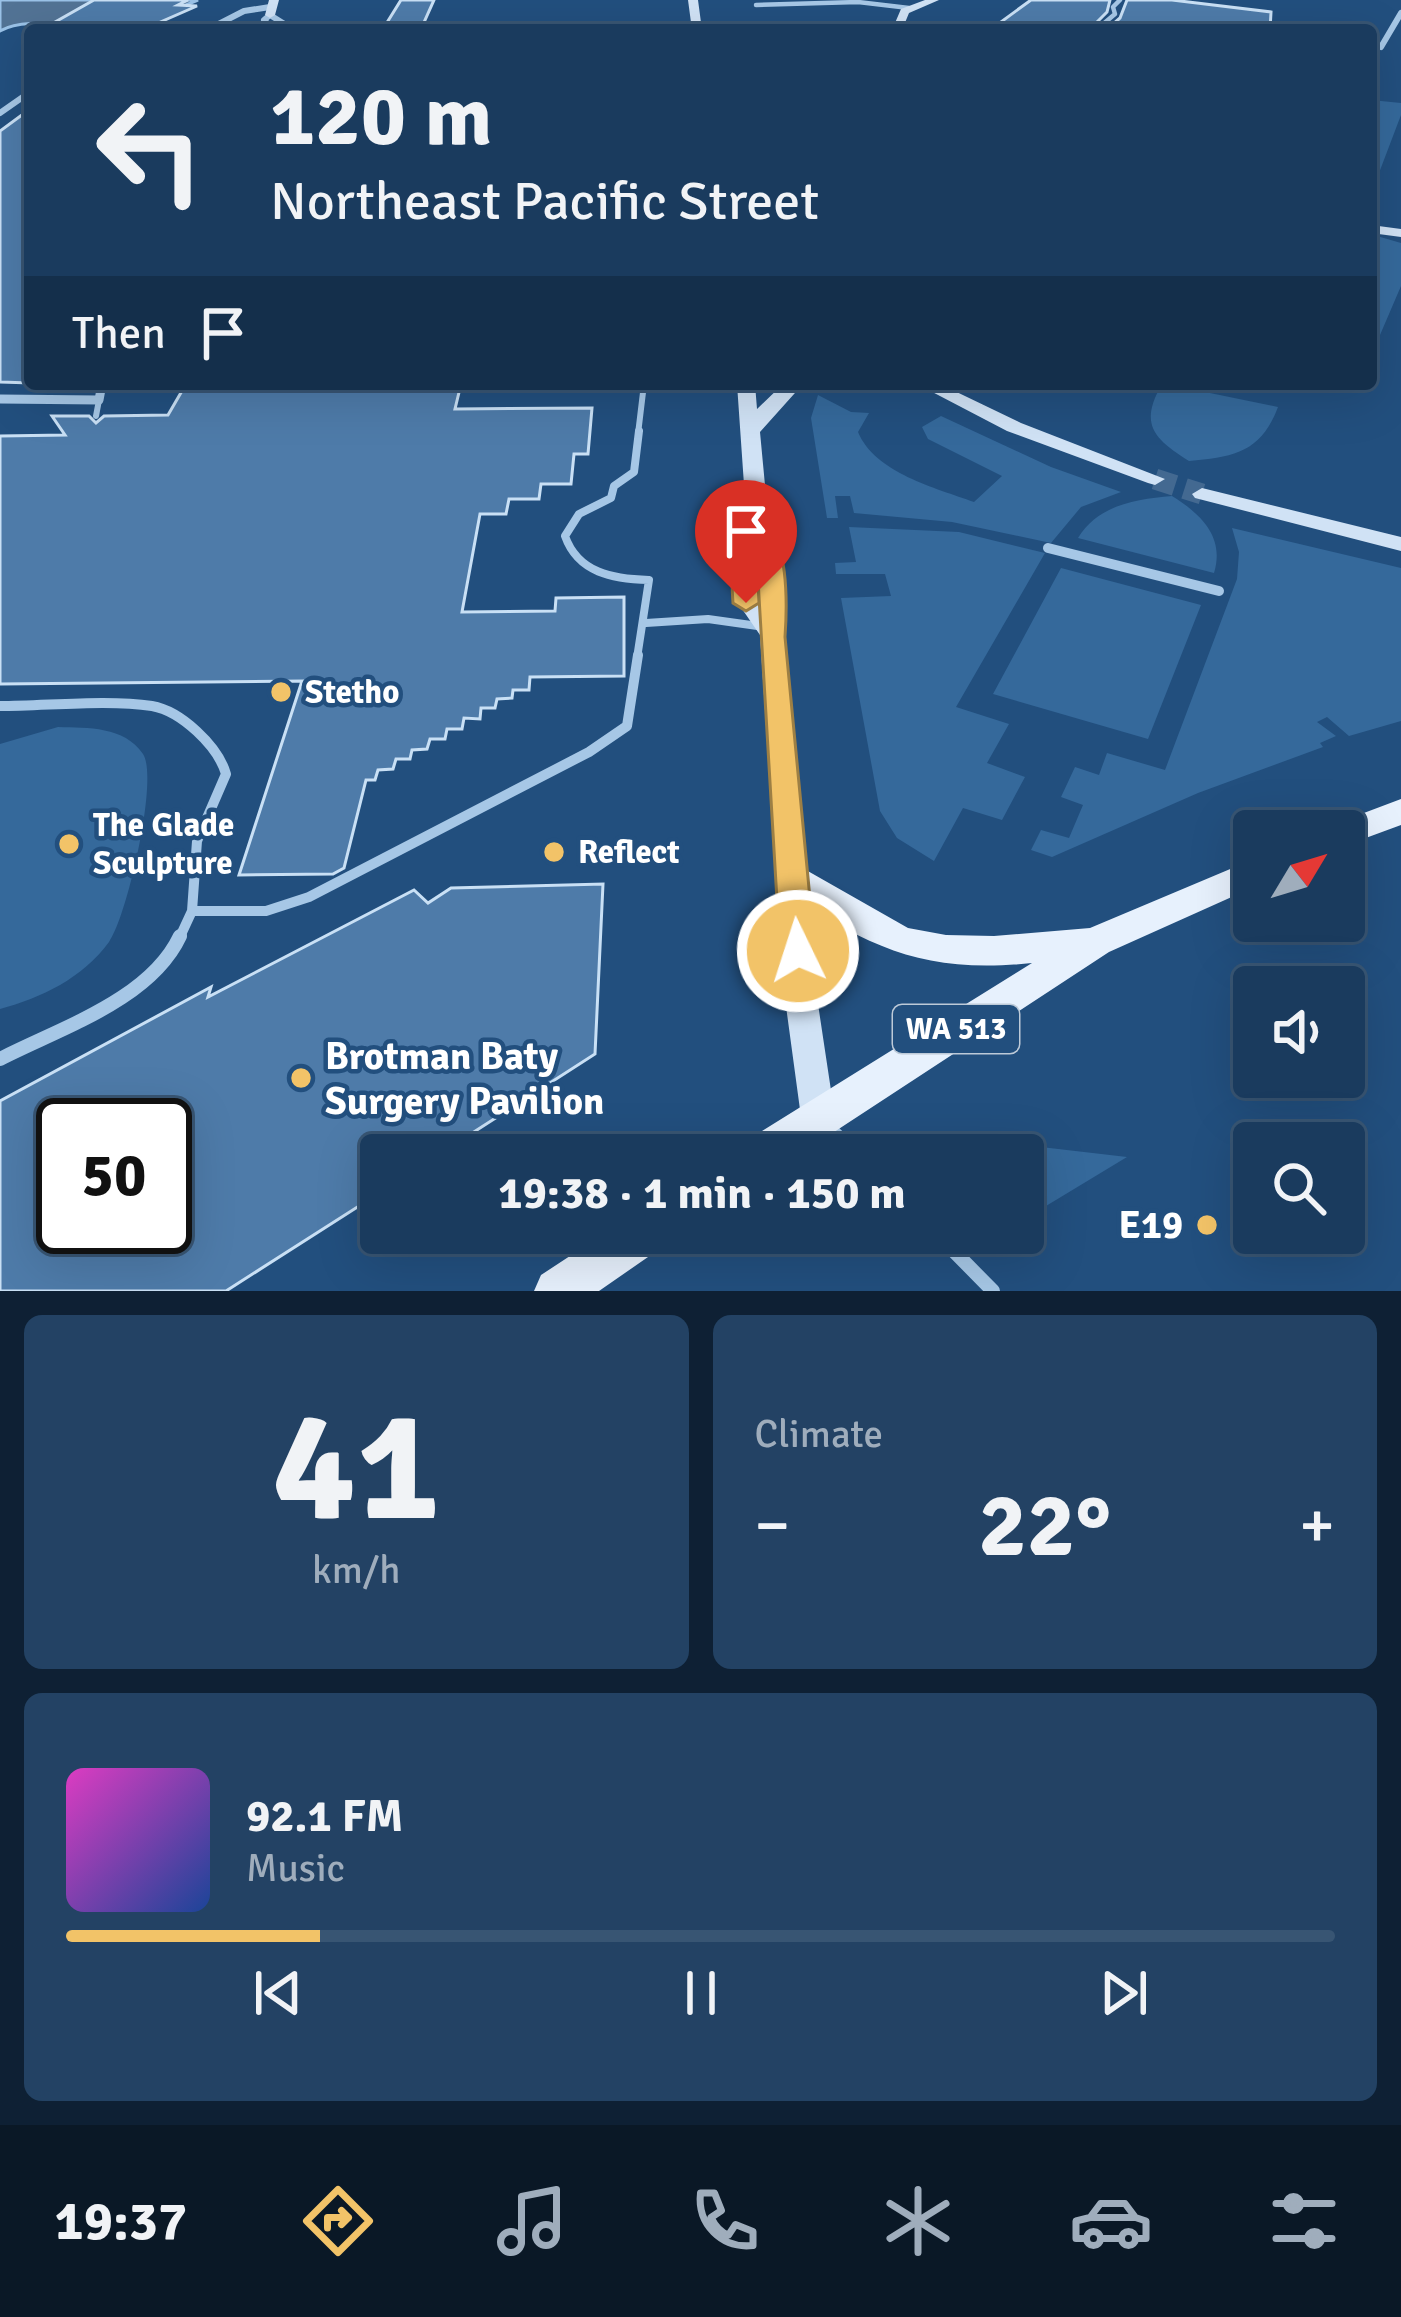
<!DOCTYPE html>
<html lang="en">
<head>
<meta charset="utf-8">
<style>
	:root { --surface:#1a3b5e; --page:#234264; --text:#f1f3f6; --muted:#9fadbc; --line:#385573; --accent:#f2c368 }
	body { margin:0; font-family:Signika,sans-serif; background:var(--page); color:var(--text); height:100vh; display:flex; flex-direction:column; font-size:45px; white-space:nowrap }
	* { box-sizing:border-box; margin:0 }
	p { font-size:39px; color:var(--muted) }
	.icon { flex:none; width:66px; height:66px; fill:none; stroke:currentColor; stroke-width:2; stroke-linecap:round; stroke-linejoin:round }
	.map { position:relative; height:1291px; overflow:hidden }
	.sheet { display:flex; flex-direction:column; gap:24px; padding:24px; background:#0e2034; flex:1 }
	.sheet>* { flex:none }
	.top-card { position:absolute; left:24px; top:24px; width:1353px; height:366px; border-radius:12px; box-shadow:0 12px 48px #0002,0 0 0 3px var(--line); background:#1a3b5e; color:var(--text); overflow:hidden }
	.needle { width:78px; rotate:52deg }
	.buttons { position:absolute; left:1233px; top:810px; display:grid; gap:24px }
	.buttons a { display:grid; place-items:center; width:132px; height:132px; border-radius:12px; background:var(--surface); box-shadow:0 12px 48px #0002,0 0 0 3px var(--line); font-size:60px }
	.speed { position:absolute; left:36px; top:1098px; display:flex; gap:24px; font-size:60px; font-weight:700; text-align:center }
	.speed>* { display:grid; place-content:center; width:156px; height:156px; border-radius:50%; background:var(--surface); box-shadow:0 12px 48px #0002,0 0 0 3px var(--line); line-height:1 }
	.speed .limit { border:6px solid #111; border-radius:18px; background:#fff; color:#111 }
	.pin { position:absolute; display:grid; place-items:center; width:102px; height:102px; color:#fff; margin:-123px -51px; border-radius:50% 50% 50% 0; rotate:-45deg; box-shadow:0 0 12px #0007 }
	.pin .icon { rotate:45deg }
	.me { position:absolute; width:132px; margin:-66px; rotate:356deg; stroke-linejoin:round; filter:drop-shadow(0 0 9px #0008) }
	.turn { display:flex; align-items:center; gap:42px; height:252px; padding:0 48px; font-size:54px }
	.turn .icon { width:156px; height:156px; stroke-width:2.5 }
	.turn b { display:block; font-size:84px; line-height:102px }
	.then { display:flex; align-items:center; height:114px; padding:0 48px; background:#0003; gap:24px; font-size:45px }
	.big { font-size:90px; font-weight:700; line-height:1.1 }
	.sheet .widget { flex:1; display:flex; flex-direction:column; justify-content:center; gap:18px; min-width:0; padding:0 42px; border-radius:18px; background:var(--page) }
	.sheet .dial { align-items:center; gap:0 }
	.dial b { font-size:156px; line-height:1 }
	.song { display:flex; align-items:center; gap:36px }
	.cover { width:144px; height:144px; border-radius:18px; background:linear-gradient(135deg,hsl(310 70% 55%),hsl(220 70% 35%)) }
	.played { height:12px; border-radius:6px; background:linear-gradient(90deg,var(--accent) 20%,var(--line) 20%) }
	.keys { display:flex; justify-content:space-around; direction:ltr }
	.heat { display:flex; justify-content:space-between; align-items:center; font-size:66px; direction:ltr }
	.sheet .tiles { flex:1; display:grid; gap:24px; grid-template-columns:1fr 1fr }
	.widget:last-child { grid-column:span 2 }
	.trip { position:absolute; left:360px; top:1134px; width:684px; height:120px; border-radius:12px; background:var(--surface); box-shadow:0 12px 48px #0002,0 0 0 3px var(--line); font-weight:700; line-height:120px; text-align:center }
	.menu { display:flex; height:192px; justify-content:space-around; align-items:center; background:#0a1826; color:var(--muted) }
	.menu .icon { width:84px; height:84px }
	.menu .active { color:var(--accent) }
	.menu b { font-size:54px; color:var(--text) }
	.map>svg:first-child { display:block }
	.green { fill:#35699b }
	.water { fill:#527395; stroke:#9ac2e7; stroke-width:3 }
	.building { fill:#4e7ba9; stroke:#c9e0f5; stroke-width:3; fill-rule:evenodd }
	.lines { fill:none; stroke-linecap:round; stroke-linejoin:round }
	.secondary-tunnel { stroke:#436991; stroke-width:21; stroke-dasharray:21 10; stroke-linecap:butt }
	.lane-far4 { stroke:#a6c7e6; stroke-width:4.5 }
	.lane-far3 { stroke:#a6c7e6; stroke-width:6 }
	.lane-far2 { stroke:#a6c7e6; stroke-width:8 }
	.lane-far1 { stroke:#a6c7e6; stroke-width:10 }
	.lane { stroke:#a6c7e6; stroke-width:14 }
	.street-far2 { stroke:#a6c7e6; stroke-width:6 }
	.street-far1 { stroke:#a6c7e6; stroke-width:9 }
	.street { stroke:#a6c7e6; stroke-width:10 }
	.secondary { fill:#d0e2f5; fill-rule:evenodd }
	.primary { fill:#e7f1fd; fill-rule:evenodd }
	.route { fill:#f2c368; stroke:#9d7f44; stroke-width:3 }
	.poi-dot { fill:#f2c368; stroke:#224f7e; stroke-width:4.5 }
	.labels { text-anchor:middle; dominant-baseline:central; stroke-width:9; stroke-linejoin:round; paint-order:stroke }
	.shield { fill:#224f7e; stroke:#bdcad8; stroke-width:3 }
	.shield-label { font-size:30px; font-weight:bold; fill:#fff }
	.poi-label { font-size:33px; font-weight:bold; fill:#fff; stroke:#224f7e; text-anchor:start }
	.near-poi-label { font-size:39px; font-weight:bold; fill:#fff; stroke:#224f7e; text-anchor:start }
</style>
</head>
<body>
<div class="map">
<svg width="1401" height="1291" viewBox="0 0 1401 1291">
	<rect width="100%" height="100%" fill="#224f7e"/>
	<path class="green" d="M1371,100L1401,103V115L1371,194Z
		M1377,236L1401,243V286L1371,356V237Z
		M1162,384H1166L1278,407C1261,452 1235,457 1189,461C1153,438 1139,424 1162,384Z
		M818,395L851,412L869,413L858,432C875,473 936,488 974,502L1002,476L928,439L922,427L941,416L1051,467L1121,492L1081,507L1051,543L952,522L854,513L850,496H835L838,518H827L811,418Z
		M1172,496C1201,514 1225,537 1214,573L1078,538C1098,505 1136,499 1172,496Z
		M849,527L959,532L1045,553L956,707L1009,724L987,763L1025,777L1002,820L963,808L934,861L897,838L880,811L841,598L891,596L885,574H836L835,563L856,562Z
		M1232,528L1401,568V721L1349,736L1327,717L1317,722L1336,736L1320,743L1323,747L1198,793L1052,857L1031,850L1041,830L1069,838L1083,805L1061,797L1075,767L1099,775L1107,753L1165,770L1237,579L1239,552Z
		M1061,568L1201,605L1148,739L993,694Z
		M58,727C88,728 124,726 143,754C159,778 127,917 109,942C83,978 41,998 0,1009V744Z
		M1041,1147L1127,1157L1046,1206L1023,1183V1160Z"/>
	<path class="water" d="M0,0H198C163,15 133,24 95,27C65,28 26,16 0,31Z"/>
	<path class="building" d="M94,0H188L178,5L197,6L142,30H41Z
		M401,0H434L421,29H383Z
		M1031,0H1110L1107,12L1089,30H990Z
		M1127,0H1172L1271,12L1270,30H1106L1120,18Z
		M30,109V383L0,382V131Z
		M186,384H461L455,409L592,408L588,454H574L571,484H541L539,499H509L506,514H480L462,612L555,611L556,598L624,597V676L530,677L529,690H513L512,698L497,699L495,708H481L480,719L464,718L462,729H447L445,739H430L427,749L412,750L410,759H396L393,769L378,770L375,780H366L344,868L333,874L239,875L302,681L0,684V436L65,435L52,416H89L96,423L104,416L168,415Z
		M603,884L595,1054L438,1155H381V1192L226,1291H0V1101L211,987L208,997L414,890L428,903L451,888ZM63,1125H165V1227H63Z"/>
	<g class="lines">
		<path class="secondary-tunnel" d="M1155,479L1202,494"/>
		<path class="lane-far4" d="M756,5L858,2L909,8
			M1096,30L1115,14L1113,7L1120,0"/>
		<path class="lane-far3" d="M96,416L99,400
			M638,434L644,384"/>
		<path class="lane-far2" d="M646,623L708,619L765,627
			M637,658L649,580C613,579 578,573 565,536L579,514L611,498L614,486L634,472L639,431"/>
		<path class="lane-far1" d="M0,706C47,706 107,699 152,706C181,711 218,746 226,774L197,841L192,911L179,939
			M192,911H266L309,897L589,752L627,726L638,655"/>
		<path class="lane" d="M0,1059C60,1028 150,1000 180,936
			M826,1125L857,1155
			M936,1233L993,1291"/>
		<path class="street-far2" d="M270,15L294,30
			M270,15L264,20L274,30
			M207,30L244,11L270,7
			M1381,47L1401,13
			M0,113L30,92"/>
		<path class="street-far1" d="M0,399L99,400L102,384"/>
		<path class="street" d="M1048,548L1219,591"/>
		<path class="secondary" d="M269,0H279L275,15L270,18L265,15Z
			M688,0H698L702,30H692Z
			M925,0H939L909,13L902,30H892L901,9Z
			M1371,225L1401,229V237L1371,233Z
			M737,384H755L757,409L783,384H803L760,432L769,528L780,556L787,605L784,637L815,984L835,1117L830,1128L818,1132L806,1128L801,1117L783,984L760,635L740,606L733,584L747,528ZM758,560L763,605V607L755,584Z
			M917,384H940L1021,423L1165,479L1155,485L1148,483L1007,431Z
			M1202,488L1401,537V551L1195,498L1192,494Z"/>
		<path class="primary" d="M1401,799V825L1344,846V831H1328L1332,825Z
			M1254,859V887L1109,952L799,1155H740L746,1141L1032,963C923,974 869,948 780,888L775,879L780,870L793,866L806,870L908,928L946,935L994,936L1090,928Z
			M605,1233H668L661,1248L599,1291H534L541,1275Z"/>
	</g>
	<path class="route" d="M758,520C790,530 787,609 785,637L815,951L810,960L798,964L785,960L780,951L757,563L759,603L746,611L733,603C731,578 730,531 758,520Z"/>
	<g class="poi-dot">
		<circle cx="281" cy="692" r="12"/>
		<circle cx="69" cy="844" r="12"/>
		<circle cx="554" cy="852" r="12"/>
		<circle cx="301" cy="1078" r="12"/>
		<circle cx="1207" cy="1225" r="12"/>
	</g>
	<g class="labels">
		<rect class="shield" x="893" y="1005" width="126" height="48" rx="9"/>
		<g class="shield-label">
			<text x="956" y="1029">WA 513</text>
		</g>
		<g class="poi-label">
			<text x="305" y="692">Stetho</text>
			<text x="93" y="825">The Glade<tspan x="93" dy="38">Sculpture</tspan></text>
			<text x="578" y="852">Reflect</text>
		</g>
		<g class="near-poi-label">
			<text x="325" y="1056">Brotman Baty<tspan x="325" dy="45">Surgery Pavilion</tspan></text>
			<text x="1183" y="1225" text-anchor="end">E19</text>
		</g>
	</g>
</svg>
<div class="buttons">
<a><svg class="needle" viewBox="-14 -14 28 28"><path d="M0-13l5 13h-10z" fill="#e53935"/><path d="M0 13l5-13h-10z" fill="#9fadbc"/></svg></a>
<a><svg class="icon" aria-label="sound" viewBox="0 0 24 24"><path d="M4 9h4l5-4v14l-5-4H4zM17 9q2 3 0 6"/></svg></a>
<a><svg class="icon" aria-label="search" viewBox="0 0 24 24"><circle cx="10" cy="10" r="6"/><path d="M15 15l6 6"/></svg></a>
</div>
<div class="speed"><div class="limit">50</div></div>
<div class="pin" style="left:746px;top:603px;background:#d93025"><svg class="icon" aria-label="arrive" viewBox="0 0 24 24"><path d="M6 21V4h12l-3 4 3 4H6"/></svg></div>
<svg class="me" style="left:798px;top:951px" viewBox="-20 -20 40 40"><circle r="17" fill="#f2c368" stroke="#fff" stroke-width="3"/><path d="M0-11L8 9 0 5-8 9z" fill="#fff"/></svg>
<div class="trip">19:38 · 1 min · 150 m</div>
<div class="top-card">
<div class="turn"><svg class="icon" aria-label="left" viewBox="0 0 24 24"><path d="M17 20v-9H6M10 6l-5 5 5 5"/></svg><div><b>120 m</b>Northeast Pacific Street</div></div>
<div class="then">Then<svg class="icon" aria-label="arrive" viewBox="0 0 24 24"><path d="M6 21V4h12l-3 4 3 4H6"/></svg></div>
</div>
</div>
<section class="sheet">
<div class="tiles">
<div class="widget dial"><b>41</b><p>km/h</p></div>
<div class="widget"><p>Climate</p>
<div class="heat"><a>−</a><b class="big">22°</b><a>+</a></div>
</div>
<div class="widget">
<div class="song"><i class="cover"></i><div><b>92.1 FM</b><p>Music</p></div></div>
<div class="played"></div>
<div class="keys"><svg class="icon" aria-label="previous" viewBox="0 0 24 24"><path d="M18 5L8 12l10 7zM5 5v14"/></svg><svg class="icon" aria-label="pause" viewBox="0 0 24 24"><path d="M8 5v14M16 5v14"/></svg><svg class="icon" aria-label="next" viewBox="0 0 24 24"><path d="M6 5l10 7-10 7zM19 5v14"/></svg></div>
</div>
</div>
</section>
<nav class="menu">
<b>19:37</b>
<svg class="icon active" aria-label="directions" viewBox="0 0 24 24"><path d="M12 3l9 9-9 9-9-9zM9 14v-3h6M13 9l2 2-2 2"/></svg>
<svg class="icon" aria-label="music" viewBox="0 0 24 24"><path d="M9 18V5l10-2v13"/><circle cx="6" cy="18" r="3"/><circle cx="16" cy="16" r="3"/></svg>
<svg class="icon" aria-label="phone" viewBox="0 0 24 24"><path d="M5 4h4l2 5-3 2q2 4 5 5l2-3 5 2v4C11 20 4 13 5 4z"/></svg>
<svg class="icon" aria-label="climate" viewBox="0 0 24 24"><path d="M12 3v18M4 7l16 10M4 17L20 7"/></svg>
<svg class="icon" aria-label="car" viewBox="0 0 24 24"><path d="M5 17H2v-5l4-1 3-4h7l3 4 3 1v5h-3M9 17h6M6 11h13"/><circle cx="7" cy="17" r="2"/><circle cx="17" cy="17" r="2"/></svg>
<svg class="icon" aria-label="filters" viewBox="0 0 24 24"><path d="M4 7h16M4 17h16"/><circle cx="9" cy="7" r="2"/><circle cx="15" cy="17" r="2"/></svg>
</nav>
</body>
</html>
